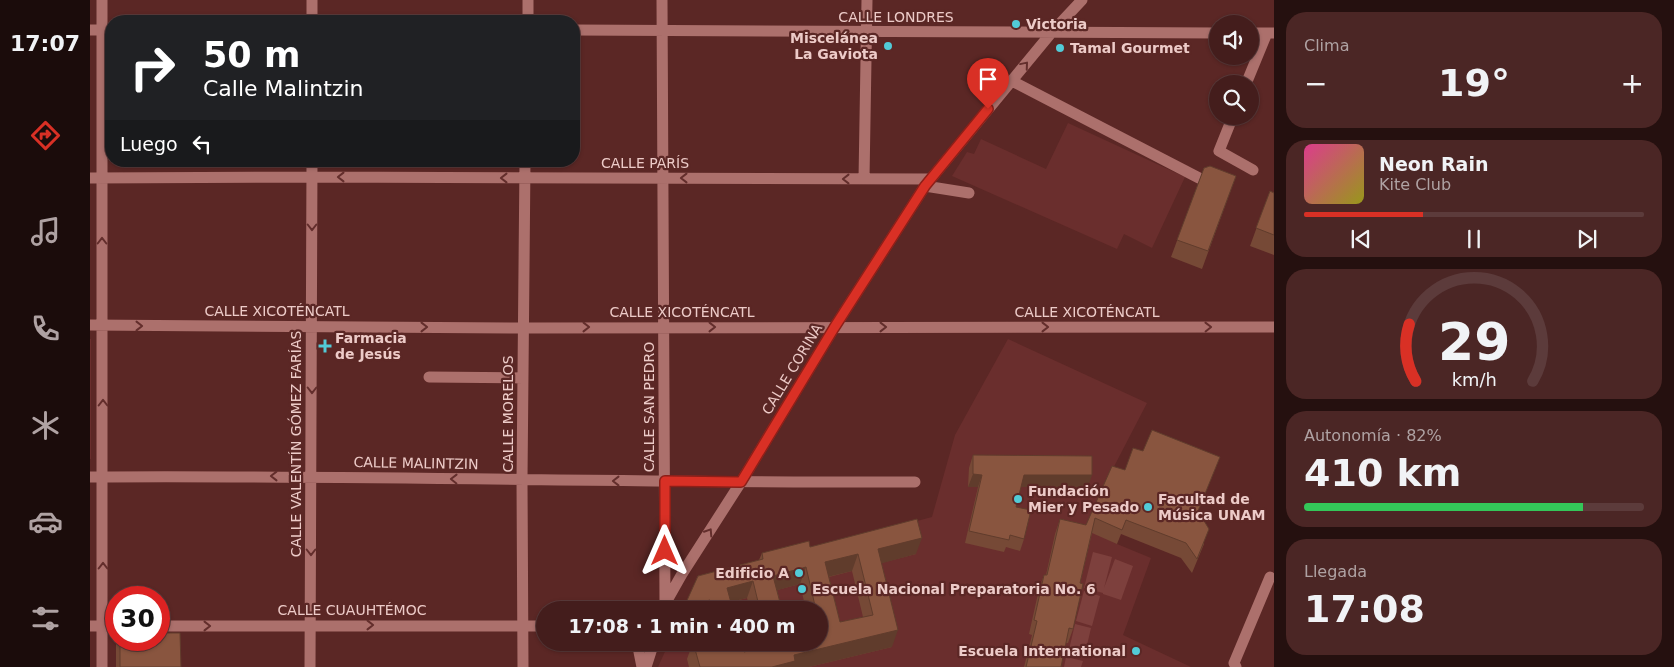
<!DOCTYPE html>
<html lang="es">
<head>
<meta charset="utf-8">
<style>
	:root { --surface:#441d1c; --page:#4b2625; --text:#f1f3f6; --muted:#afa2a3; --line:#5c3b3b; --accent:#d93025 }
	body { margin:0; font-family:"DejaVu Sans",sans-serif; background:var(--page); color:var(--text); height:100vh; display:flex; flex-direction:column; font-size:19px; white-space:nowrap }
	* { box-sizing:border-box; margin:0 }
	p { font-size:16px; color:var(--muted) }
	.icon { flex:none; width:28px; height:28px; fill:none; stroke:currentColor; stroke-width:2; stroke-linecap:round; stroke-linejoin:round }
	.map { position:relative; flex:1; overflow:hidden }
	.side { display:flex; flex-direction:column; gap:12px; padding:12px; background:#25100f; width:400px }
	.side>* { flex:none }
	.guide { position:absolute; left:15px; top:15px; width:475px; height:152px; border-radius:20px; box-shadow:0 1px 4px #0004,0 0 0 1px var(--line); background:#202124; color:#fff; overflow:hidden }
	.buttons { position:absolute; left:1119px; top:15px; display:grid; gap:10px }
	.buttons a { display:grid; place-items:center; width:50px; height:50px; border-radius:50%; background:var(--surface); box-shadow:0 1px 4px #0004,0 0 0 1px var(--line); font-size:25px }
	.speed { position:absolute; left:15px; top:586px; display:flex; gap:10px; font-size:25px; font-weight:700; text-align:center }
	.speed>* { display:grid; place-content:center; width:65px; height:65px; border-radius:50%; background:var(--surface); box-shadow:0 1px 4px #0004,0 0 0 1px var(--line); line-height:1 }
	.speed .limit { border:8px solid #d22; background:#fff; color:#111 }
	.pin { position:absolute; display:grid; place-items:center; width:42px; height:42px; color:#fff; margin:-51px -21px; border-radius:50% 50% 50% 0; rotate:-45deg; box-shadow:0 0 5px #0007 }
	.pin .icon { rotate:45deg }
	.me { position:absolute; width:55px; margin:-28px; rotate:0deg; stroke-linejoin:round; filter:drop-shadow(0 0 4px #0008) }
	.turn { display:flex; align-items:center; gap:18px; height:105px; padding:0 15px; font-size:22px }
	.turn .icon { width:65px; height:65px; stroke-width:2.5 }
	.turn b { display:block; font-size:35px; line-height:42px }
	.then { display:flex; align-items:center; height:48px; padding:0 15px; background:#0003; gap:10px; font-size:19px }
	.big { font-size:38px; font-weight:800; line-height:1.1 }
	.side .widget { flex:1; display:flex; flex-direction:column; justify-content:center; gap:8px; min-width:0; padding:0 18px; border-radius:20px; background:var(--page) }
	.side .dial { align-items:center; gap:0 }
	.dial svg { height:130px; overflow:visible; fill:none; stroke:var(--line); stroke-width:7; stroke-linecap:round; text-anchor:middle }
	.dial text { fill:var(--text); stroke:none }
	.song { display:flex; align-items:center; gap:15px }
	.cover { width:60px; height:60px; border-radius:8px; background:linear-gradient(135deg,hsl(330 70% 55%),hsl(60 70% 35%)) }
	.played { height:5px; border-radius:2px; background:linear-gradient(90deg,var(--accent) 35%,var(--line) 35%) }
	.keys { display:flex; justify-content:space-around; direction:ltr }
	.heat { display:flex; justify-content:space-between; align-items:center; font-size:28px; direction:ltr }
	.charge { height:8px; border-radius:4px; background:linear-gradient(90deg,#34c759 82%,var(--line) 0) }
	.trip { position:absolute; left:446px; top:601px; width:292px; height:50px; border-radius:25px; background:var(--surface); box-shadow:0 1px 4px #0004,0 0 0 1px var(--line); font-weight:800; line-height:50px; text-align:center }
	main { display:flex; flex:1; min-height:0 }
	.tabs { display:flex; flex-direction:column; width:90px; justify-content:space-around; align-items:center; background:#1b0c0b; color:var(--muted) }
	.tabs .icon { width:35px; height:35px }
	.tabs .selected { color:var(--accent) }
	.tabs b { font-size:22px; color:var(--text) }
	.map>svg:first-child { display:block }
	.built { fill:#6a2e2d }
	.green { fill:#7d403d }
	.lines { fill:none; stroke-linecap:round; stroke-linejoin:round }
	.minor { stroke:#ac706c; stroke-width:11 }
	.wall { fill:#764936; fill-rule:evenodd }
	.shaded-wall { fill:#603c2c }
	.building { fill:#89553f; stroke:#603c2c; fill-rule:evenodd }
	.oneway { stroke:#632e2c }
	.route-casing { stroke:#8d1f18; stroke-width:12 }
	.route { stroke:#d93025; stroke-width:9 }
	.poi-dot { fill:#52cbd7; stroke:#5b2725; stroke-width:2 }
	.labels { text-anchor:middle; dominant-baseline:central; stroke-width:4.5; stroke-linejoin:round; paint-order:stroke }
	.street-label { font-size:14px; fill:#edcbc8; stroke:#5b2725 }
	.poi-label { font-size:14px; font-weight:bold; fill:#edcbc8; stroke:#5b2725; text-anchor:start }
</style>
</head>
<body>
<main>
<nav class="tabs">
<b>17:07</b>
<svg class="icon selected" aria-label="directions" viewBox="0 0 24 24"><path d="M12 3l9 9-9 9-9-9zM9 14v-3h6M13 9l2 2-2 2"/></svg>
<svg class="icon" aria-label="music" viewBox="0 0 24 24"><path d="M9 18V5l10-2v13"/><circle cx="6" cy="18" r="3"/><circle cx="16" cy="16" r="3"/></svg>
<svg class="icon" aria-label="phone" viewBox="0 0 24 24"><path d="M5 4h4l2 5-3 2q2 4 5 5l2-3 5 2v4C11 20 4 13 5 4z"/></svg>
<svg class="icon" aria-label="climate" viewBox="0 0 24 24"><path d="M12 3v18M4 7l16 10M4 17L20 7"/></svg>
<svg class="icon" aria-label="car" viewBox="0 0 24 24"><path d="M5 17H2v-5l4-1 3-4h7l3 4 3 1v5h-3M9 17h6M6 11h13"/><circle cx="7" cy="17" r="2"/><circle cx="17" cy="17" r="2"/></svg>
<svg class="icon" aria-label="filters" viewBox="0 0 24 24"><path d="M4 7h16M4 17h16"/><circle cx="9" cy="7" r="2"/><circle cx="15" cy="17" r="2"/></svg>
</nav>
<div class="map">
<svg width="1184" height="667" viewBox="0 0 1184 667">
	<rect width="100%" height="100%" fill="#5b2725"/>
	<path class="built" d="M978,123L1095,177L1062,248L1034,234L1027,249L862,176L877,152L884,154L891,139L956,169Z
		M0,339H1V459H0Z
		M918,339L1057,403L1017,480L1027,544L1061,558L1033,635L1101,667H568L579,643L730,642V610H594L609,579L842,517L865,435Z"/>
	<path class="green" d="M18,38H21V161H19Z
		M1003,552L1022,557L1014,588L1025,559L1043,566L1031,600L1013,594V593L994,588Z
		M994,591L1010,596L1002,626L986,621Z
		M985,624L1001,628L994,658L978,654Z
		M976,657L993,661L991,667H974Z"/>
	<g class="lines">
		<path class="minor" d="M12,0V667
			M572,0L575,603
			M222,21V0
			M438,21V0
			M0,30H21
			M484,30L1128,33
			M1160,33H1183
			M922,81L1109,178
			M1156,84L1177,33
			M1143,116L1129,151L1163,170
			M0,178L222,177L840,179
			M774,179L777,0
			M835,186L879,193
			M0,325L434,328L1184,327
			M339,377L433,378
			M0,477C275,475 550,483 825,482
			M574,610L575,604L592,574L651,482L744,328L835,186L962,32L992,0
			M0,626H26
			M69,626H455
			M547,642L552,667
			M220,667L222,161
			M433,667L432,480L435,161
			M556,667L564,642
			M1146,667L1144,663L1180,577"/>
	</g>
	<path class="wall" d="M1114,168L1146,176L1112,269L1081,257Z
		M1180,191L1184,193V255L1160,246Z
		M1053,451L1130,457L1108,511L1114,544L1102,573L1091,558L1031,534L1027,544L1002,533L990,583L983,629L978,643H976L971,667H934L942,635L939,634L949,589L954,575H956L965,534L970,519L996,525L1035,470Z
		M883,455L998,487H931L926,507L934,539L930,551L916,547L914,552L875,543L888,487H878L879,468Z
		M720,547L826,554L791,563L802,647L719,667H599L597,659L603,642H651L654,652L670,648L668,642H730V610H716L710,584L687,590L692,610H660L657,598L641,602L643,610H593L608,576L669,560L672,553ZM762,571L773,617L750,622L739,577Z
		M27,640H69L91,667H26V645Z"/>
	<path class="shaded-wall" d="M883,474L892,475L888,487H878Z
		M934,475H1002L998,487H929Z
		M832,538L826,554L782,566L788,549Z
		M768,554L762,571L729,579L735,562Z
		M716,567L710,584L677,593L683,576Z
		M663,581L657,598L631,604L637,588Z
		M620,600L616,610H593L594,607Z
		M808,630L802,647L719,667H682L704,655Z"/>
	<path class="building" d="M1120,166L1146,176L1118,251L1087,240L1114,168Z
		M1180,191L1184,193V235L1166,228Z
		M1062,430L1130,457L1108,511L1119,529L1107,559L1096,543L1036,520L1032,530L1005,518L990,583L993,584L983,629L979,628L971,667H936L947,621L944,620L954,575H957L970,519L996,525L1022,466L1035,470L1043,448L1053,451Z
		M883,455L1002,456V475H934L926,507L941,510L934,539L920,535L919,540L879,531L892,475L883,474Z
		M827,519L832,538L788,549L808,630L704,655L705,661L682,667H610L603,642H651L654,652L680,645L679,642H730V628H731L730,624V610H726L716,567L683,576L692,610H670L663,581L637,588L643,610H623L620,600L594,607L608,576L673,559L672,553L719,541L720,547ZM768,554L783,615L750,622L735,562Z
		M69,633H90L91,667H30V640H69Z"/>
	<defs><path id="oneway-chevron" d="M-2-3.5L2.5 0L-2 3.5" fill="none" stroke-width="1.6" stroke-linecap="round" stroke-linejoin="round" transform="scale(1.25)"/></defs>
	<g class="oneway">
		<use href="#oneway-chevron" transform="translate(935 65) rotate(-50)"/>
		<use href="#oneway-chevron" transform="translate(251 177) rotate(-180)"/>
		<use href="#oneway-chevron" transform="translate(414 178) rotate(-180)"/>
		<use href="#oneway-chevron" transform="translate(594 178) rotate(-180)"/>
		<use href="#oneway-chevron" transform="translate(756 179) rotate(-180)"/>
		<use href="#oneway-chevron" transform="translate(222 227) rotate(90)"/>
		<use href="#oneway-chevron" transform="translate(12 241) rotate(-90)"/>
		<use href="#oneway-chevron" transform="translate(49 326)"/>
		<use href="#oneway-chevron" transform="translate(334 327)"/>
		<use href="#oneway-chevron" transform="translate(496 327)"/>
		<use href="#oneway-chevron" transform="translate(622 327)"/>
		<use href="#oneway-chevron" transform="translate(793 327)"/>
		<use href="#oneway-chevron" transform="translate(955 327)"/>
		<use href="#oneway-chevron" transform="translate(1118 327) rotate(-1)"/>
		<use href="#oneway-chevron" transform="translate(222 390) rotate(90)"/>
		<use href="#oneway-chevron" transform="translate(13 403) rotate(-90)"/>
		<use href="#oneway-chevron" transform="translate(184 476) rotate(180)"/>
		<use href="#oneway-chevron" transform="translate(364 479) rotate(-179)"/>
		<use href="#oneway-chevron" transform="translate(526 481) rotate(-180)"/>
		<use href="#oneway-chevron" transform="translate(619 532) rotate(-57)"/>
		<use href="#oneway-chevron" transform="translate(221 552) rotate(90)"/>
		<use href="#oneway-chevron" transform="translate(13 566) rotate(-90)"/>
		<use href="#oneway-chevron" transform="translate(280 625)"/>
		<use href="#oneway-chevron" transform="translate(117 626)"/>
	</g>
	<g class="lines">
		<defs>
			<path id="route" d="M575,551V481L651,482L744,328L835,186L898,109"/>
		</defs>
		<use href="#route" class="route-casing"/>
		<use href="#route" class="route"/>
	</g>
	<g class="poi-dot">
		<circle cx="926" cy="24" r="5"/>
		<circle cx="798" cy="46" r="5"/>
		<circle cx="970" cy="48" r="5"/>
		<path d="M232.5 338.5h5v5h5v5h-5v5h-5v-5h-5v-5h5z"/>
		<circle cx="928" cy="499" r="5"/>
		<circle cx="1058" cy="507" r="5"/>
		<circle cx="709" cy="573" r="5"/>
		<circle cx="712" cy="589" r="5"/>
		<circle cx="1046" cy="651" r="5"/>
	</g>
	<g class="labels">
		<g class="street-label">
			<text x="806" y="17">CALLE LONDRES</text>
			<text x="555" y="163">CALLE PARÍS</text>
			<text x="187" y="311">CALLE XICOTÉNCATL</text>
			<text x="592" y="312">CALLE XICOTÉNCATL</text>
			<text x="997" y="312">CALLE XICOTÉNCATL</text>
			<text transform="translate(702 369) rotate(-59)">CALLE CORINA</text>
			<text transform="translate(559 407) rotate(-90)">CALLE SAN PEDRO</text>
			<text transform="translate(418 414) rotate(-90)">CALLE MORELOS</text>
			<text transform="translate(206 444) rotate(-90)">CALLE VALENTÍN GÓMEZ FARÍAS</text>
			<text transform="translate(326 463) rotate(1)">CALLE MALINTZIN</text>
			<text x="262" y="610">CALLE CUAUHTÉMOC</text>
		</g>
		<g class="poi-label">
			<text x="936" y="24">Victoria</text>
			<text x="788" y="38" text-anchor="end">Miscelánea<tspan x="788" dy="16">La Gaviota</tspan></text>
			<text x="980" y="48">Tamal Gourmet</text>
			<text x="245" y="338">Farmacia<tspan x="245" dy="16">de Jesús</tspan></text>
			<text x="938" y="491">Fundación<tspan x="938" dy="16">Mier y Pesado</tspan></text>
			<text x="1068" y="499">Facultad de<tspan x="1068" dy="16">Música UNAM</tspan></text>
			<text x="699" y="573" text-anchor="end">Edificio A</text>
			<text x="722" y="589">Escuela Nacional Preparatoria No. 6</text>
			<text x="1036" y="651" text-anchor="end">Escuela International</text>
		</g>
	</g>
</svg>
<div class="buttons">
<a><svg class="icon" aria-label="sound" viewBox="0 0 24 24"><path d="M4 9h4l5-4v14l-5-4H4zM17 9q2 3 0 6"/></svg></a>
<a><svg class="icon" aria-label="search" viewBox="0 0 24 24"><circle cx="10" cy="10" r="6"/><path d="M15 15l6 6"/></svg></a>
</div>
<div class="speed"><div class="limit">30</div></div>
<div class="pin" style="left:898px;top:109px;background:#d93025"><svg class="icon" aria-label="arrive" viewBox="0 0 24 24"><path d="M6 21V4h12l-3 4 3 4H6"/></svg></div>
<svg class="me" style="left:575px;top:551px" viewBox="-20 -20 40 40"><path d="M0-17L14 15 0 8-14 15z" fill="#d93025" stroke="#fff" stroke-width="4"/></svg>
<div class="trip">17:08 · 1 min · 400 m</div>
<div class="guide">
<div class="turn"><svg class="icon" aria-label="right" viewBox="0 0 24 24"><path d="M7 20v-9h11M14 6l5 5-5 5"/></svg><div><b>50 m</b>Calle Malintzin</div></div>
<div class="then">Luego<svg class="icon" aria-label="left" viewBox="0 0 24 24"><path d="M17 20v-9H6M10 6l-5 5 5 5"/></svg></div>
</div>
</div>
<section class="side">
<div class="widget"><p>Clima</p>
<div class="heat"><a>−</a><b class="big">19°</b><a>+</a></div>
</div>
<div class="widget">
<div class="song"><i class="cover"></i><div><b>Neon Rain</b><p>Kite Club</p></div></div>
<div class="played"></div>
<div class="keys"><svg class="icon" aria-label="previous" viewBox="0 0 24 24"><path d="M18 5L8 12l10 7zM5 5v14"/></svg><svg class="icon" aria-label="pause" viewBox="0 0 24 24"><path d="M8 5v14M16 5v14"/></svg><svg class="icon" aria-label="next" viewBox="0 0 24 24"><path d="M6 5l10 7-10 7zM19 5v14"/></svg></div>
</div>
<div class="widget dial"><svg viewBox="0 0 100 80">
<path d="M14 69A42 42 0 1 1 86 69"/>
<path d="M14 69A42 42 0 0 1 10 34" stroke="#d93025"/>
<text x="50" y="56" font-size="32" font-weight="700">29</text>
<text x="50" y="72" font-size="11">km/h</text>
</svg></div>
<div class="widget"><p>Autonomía · 82%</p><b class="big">410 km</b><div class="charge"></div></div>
<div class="widget"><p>Llegada</p><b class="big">17:08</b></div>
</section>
</main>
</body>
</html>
